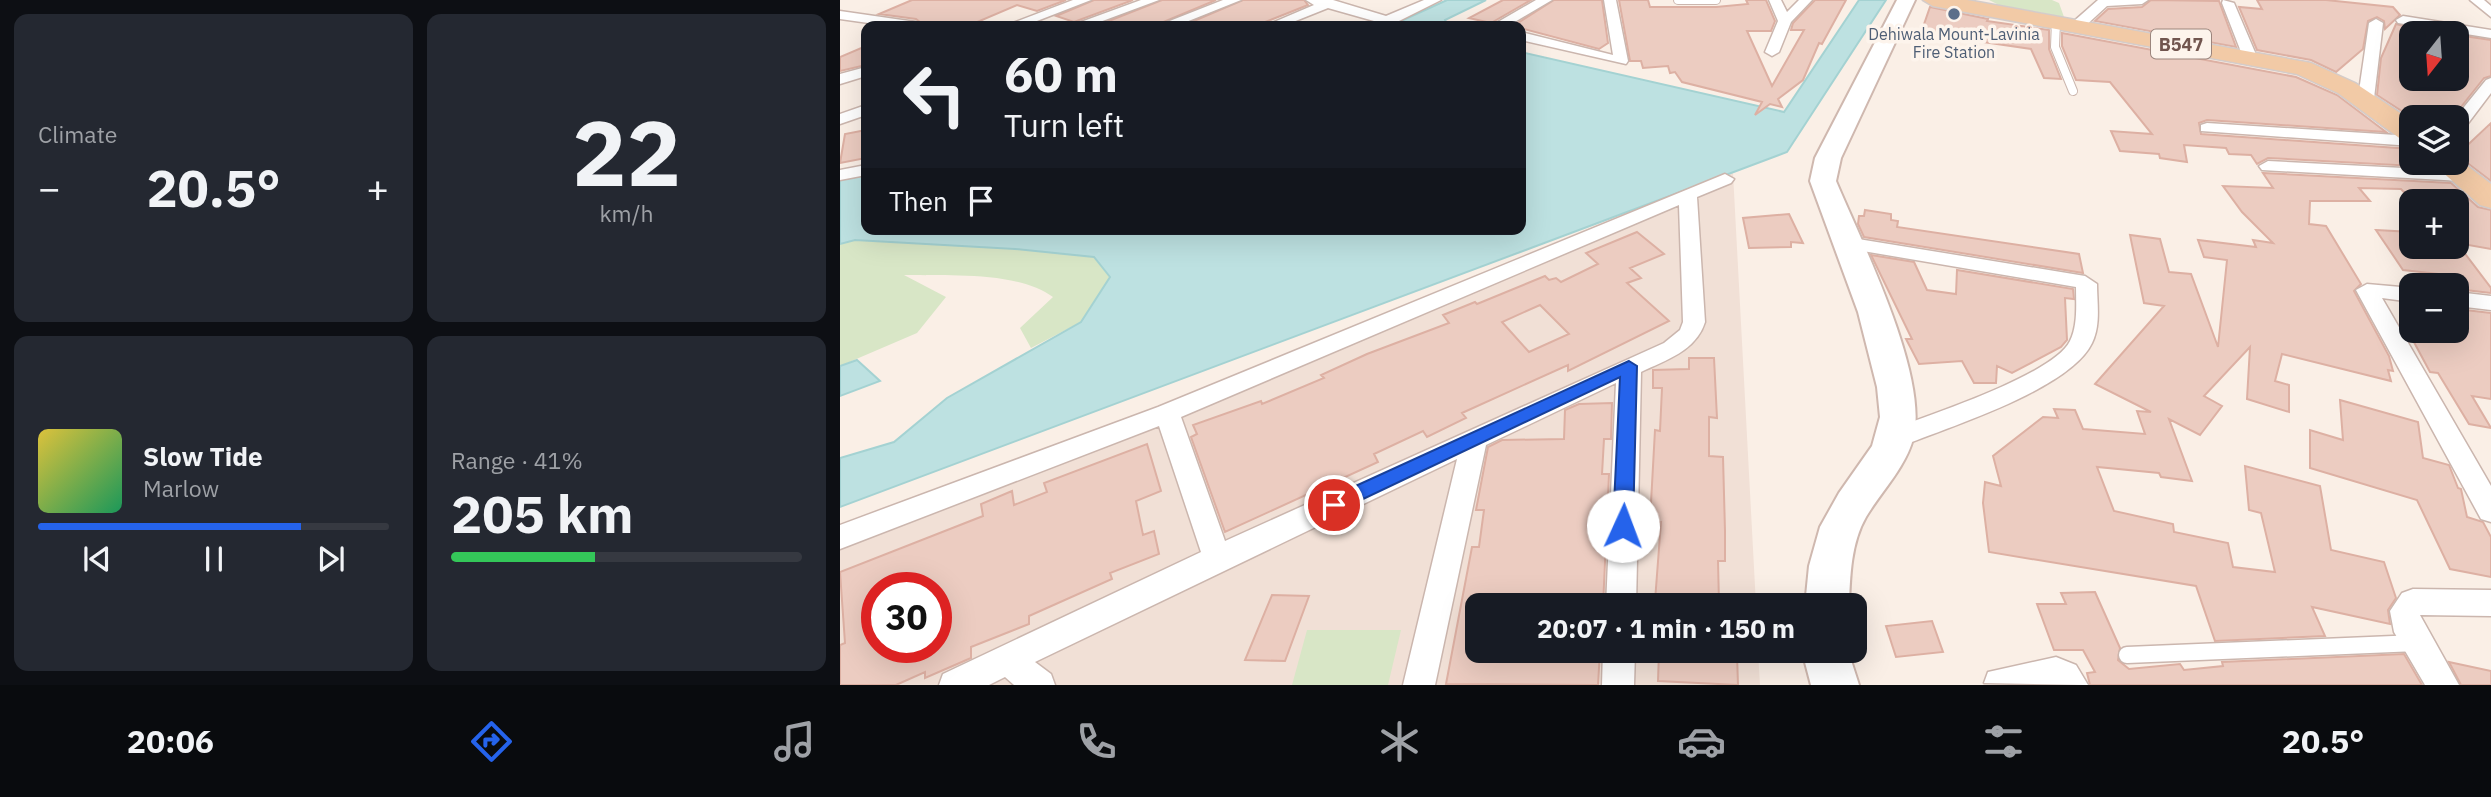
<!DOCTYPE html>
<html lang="en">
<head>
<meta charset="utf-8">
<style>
	:root { --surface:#171b24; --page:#242831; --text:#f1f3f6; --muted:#9ea1a6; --line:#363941; --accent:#2563eb }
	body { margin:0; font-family:"IBM Plex Sans",sans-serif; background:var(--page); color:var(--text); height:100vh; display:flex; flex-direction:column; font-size:26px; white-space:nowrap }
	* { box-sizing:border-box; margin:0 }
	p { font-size:23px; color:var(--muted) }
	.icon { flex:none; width:38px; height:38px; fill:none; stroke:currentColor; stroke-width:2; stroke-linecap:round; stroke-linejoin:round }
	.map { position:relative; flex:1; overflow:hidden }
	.drawer { display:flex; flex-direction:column; gap:14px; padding:14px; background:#0d0f14; width:840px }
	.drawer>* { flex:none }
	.banner { position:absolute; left:21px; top:21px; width:665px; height:214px; border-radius:14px; box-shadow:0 7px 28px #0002; background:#171b24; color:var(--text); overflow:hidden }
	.needle { width:46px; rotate:197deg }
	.tools { position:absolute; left:1559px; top:21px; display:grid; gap:14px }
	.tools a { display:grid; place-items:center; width:70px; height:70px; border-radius:14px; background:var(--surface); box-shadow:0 7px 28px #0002; font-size:35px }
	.speed { position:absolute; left:21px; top:572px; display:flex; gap:14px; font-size:35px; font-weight:700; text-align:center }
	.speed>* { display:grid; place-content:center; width:91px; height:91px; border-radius:50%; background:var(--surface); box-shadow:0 7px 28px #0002; line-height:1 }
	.speed .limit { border:10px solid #d22; background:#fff; color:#111 }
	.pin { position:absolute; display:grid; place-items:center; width:60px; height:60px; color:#fff; margin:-30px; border:4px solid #fff; border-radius:50%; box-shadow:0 2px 7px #0007 }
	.me { position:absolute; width:77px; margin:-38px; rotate:2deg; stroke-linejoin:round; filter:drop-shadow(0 0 5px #0008) }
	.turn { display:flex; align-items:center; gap:24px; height:147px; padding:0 28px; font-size:32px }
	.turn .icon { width:91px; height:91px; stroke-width:2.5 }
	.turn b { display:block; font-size:49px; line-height:60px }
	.then { display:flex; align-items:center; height:66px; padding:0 28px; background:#0003; gap:14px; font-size:26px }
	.big { font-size:52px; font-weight:800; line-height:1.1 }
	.drawer .widget { flex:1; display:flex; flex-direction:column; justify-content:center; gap:10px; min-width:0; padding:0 24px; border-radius:14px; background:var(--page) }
	.drawer .dial { align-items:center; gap:0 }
	.dial b { font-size:91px; line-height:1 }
	.song { display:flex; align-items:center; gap:21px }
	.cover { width:84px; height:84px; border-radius:10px; background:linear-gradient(135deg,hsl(50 70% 55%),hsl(150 70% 35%)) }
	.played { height:7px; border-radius:4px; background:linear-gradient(90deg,var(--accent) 75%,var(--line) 75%) }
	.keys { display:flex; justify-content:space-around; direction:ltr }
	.heat { display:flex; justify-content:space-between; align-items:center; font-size:38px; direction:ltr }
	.charge { height:10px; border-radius:5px; background:linear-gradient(90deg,#34c759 41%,var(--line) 0) }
	.drawer .tiles { flex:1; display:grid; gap:14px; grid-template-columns:repeat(2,1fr) }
	.trip { position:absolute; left:625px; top:593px; width:402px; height:70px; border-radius:14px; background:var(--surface); box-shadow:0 7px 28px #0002; font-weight:800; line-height:70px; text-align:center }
	.dock { display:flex; height:112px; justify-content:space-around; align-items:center; background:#090b0e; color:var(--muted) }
	.dock .icon { width:49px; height:49px }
	.dock .current { color:var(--accent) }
	.dock b { font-size:32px; color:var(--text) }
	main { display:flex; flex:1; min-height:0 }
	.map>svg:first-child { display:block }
	.residential { fill:#f1e0d6; fill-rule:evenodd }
	.green { fill:#d8e6c6 }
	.water { fill:#bde1e1; stroke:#a4d2d2; stroke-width:2 }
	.building { fill:#ecccc1; stroke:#ddb0a3; stroke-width:2; fill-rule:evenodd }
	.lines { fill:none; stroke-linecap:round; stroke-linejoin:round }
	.lane-far1-casing { stroke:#cbb6ae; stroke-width:10 }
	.lane-casing { stroke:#cbb6ae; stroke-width:19 }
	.street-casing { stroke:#cbb6ae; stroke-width:3 }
	.secondary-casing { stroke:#cfb8af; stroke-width:4 }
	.primary-casing { stroke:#d4ccca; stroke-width:3 }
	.lane-far1 { stroke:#fff; stroke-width:8 }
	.lane { stroke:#fff; stroke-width:16 }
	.street { fill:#fff; fill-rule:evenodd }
	.secondary { fill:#fff; fill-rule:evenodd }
	.primary { fill:#f2caa6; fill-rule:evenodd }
	.route { fill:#2563eb; stroke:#184099; stroke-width:2 }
	.service-dot { fill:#5c6f8a; stroke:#fdf4ec; stroke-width:2.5 }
	.labels { text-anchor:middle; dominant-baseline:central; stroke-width:7; stroke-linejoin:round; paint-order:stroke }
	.far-service-label { font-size:16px; fill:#4e5e75; stroke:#fdf4ec }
	.shield { fill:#fdf4ec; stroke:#9b857d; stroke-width:2 }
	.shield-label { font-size:18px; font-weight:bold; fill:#71554e }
</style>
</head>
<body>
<main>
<section class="drawer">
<div class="tiles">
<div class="widget"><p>Climate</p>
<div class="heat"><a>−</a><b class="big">20.5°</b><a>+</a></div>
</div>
<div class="widget dial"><b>22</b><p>km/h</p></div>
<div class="widget">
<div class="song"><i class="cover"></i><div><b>Slow Tide</b><p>Marlow</p></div></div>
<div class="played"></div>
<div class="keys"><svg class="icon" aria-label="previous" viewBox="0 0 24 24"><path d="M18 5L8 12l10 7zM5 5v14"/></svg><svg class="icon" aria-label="pause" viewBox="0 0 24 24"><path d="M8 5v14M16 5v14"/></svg><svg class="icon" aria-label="next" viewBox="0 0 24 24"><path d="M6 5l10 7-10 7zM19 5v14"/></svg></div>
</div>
<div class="widget"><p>Range · 41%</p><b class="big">205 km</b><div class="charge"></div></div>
</div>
</section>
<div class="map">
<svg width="1651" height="685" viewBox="0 0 1651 685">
	<rect width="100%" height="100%" fill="#faefe6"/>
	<path class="residential" d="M893,173L916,605L637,606V651H918L920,685H0V548ZM37,588H96V648H37Z"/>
	<path class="green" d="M1149,0H1212L1219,3L1224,17L1159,5Z
		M15,240L175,249L254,257L270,277L241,322L191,348L180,328L213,297C179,271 107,276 64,275L106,297L77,333L0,366V244Z
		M467,630H561L548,685H452Z"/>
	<path class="water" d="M607,0H646L605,20L608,26H550Z
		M1019,0H1046L947,152L0,507V458L54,442L107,398L241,322L270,277L254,257L175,249L15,240L0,244V180L26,175V229H681V52L944,112Z
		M17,360L40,381L0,396V366Z"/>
	<path class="building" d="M72,0H226L197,11L177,5L128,26H85L76,19L39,14Z
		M254,0H293L234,22L216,16Z
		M322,0H376L314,26H256Z
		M403,0H464L468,5L415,26H342Z
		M663,0H691L651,23L629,18Z
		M714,0H762L768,43L759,49L673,26Z
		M779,0H808L810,7H876L908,4L906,0H926L935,21L931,31H907L932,86L964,30H951L953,23L975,0H1006L982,44L979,43L963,80L938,99L942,107L930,104L915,115L922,102L842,82L835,72L830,73L828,66L803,68L801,61H790Z
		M1311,0L1379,1L1396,47L1255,21L1268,9L1302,7Z
		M1417,0H1486L1553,7L1560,15L1545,29L1544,21L1537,17L1528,21L1523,49L1496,72L1471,60L1417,50L1399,7L1422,9Z
		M1090,7L1148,19L1147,21L1209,30V49L1221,79L1204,78L1191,49L1081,33Z
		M1556,24L1572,28V79H1617V35L1651,40V76L1644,78L1613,117H1571L1537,95L1541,58Z
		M1222,33L1456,77L1497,95L1546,132L1367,120L1359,123L1361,134L1571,149L1572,163H1589L1592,167L1428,158L1417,164L1411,155L1389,154L1386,148L1344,145L1347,162L1320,158L1319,154L1280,151L1271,131L1312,134L1270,82L1236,80L1222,46Z
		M26,46V65L0,71V57Z
		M1651,123V181L1617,155Z
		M26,130V158L0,163L5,134Z
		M1423,173L1611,183L1638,207L1651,210V249L1617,243V201H1572L1561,189L1519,188L1530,201H1470L1469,224L1486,226L1521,284L1514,291L1549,356L1553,371L1548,370L1551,381L1442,354L1435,381L1449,385V412L1407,399L1410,347L1364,396L1382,406L1360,435L1329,419L1352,481L1321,477L1319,473L1257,467L1274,511L1333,524L1334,532L1388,543L1393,567L1435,572L1421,513L1409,510L1405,466L1480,486L1491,550L1544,562L1556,598L1548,610L1550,624L1472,607L1485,636L1375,641L1356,586L1149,552L1143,503L1145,482L1161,486L1153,456L1203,417L1218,418L1214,409L1235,410L1243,429L1305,434L1297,411L1311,412L1255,384L1324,306L1304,303L1290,235L1320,239L1329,272L1351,274L1378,347L1387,260L1364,257L1358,240L1416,247L1413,240L1433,243L1402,212L1383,186L1433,188Z
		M1025,210L1051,214V220L1058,221L1057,227L1239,254L1243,273L1024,237L1018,224L1019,216H1024Z
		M949,214L963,243L951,242V247L909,248L903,218Z
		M1536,230L1572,232V247H1620L1651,288V293L1617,289V285H1613L1607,275L1563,270Z
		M797,232L824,254L790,268L801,278L787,283L829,321L728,371V365L622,413L626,418L587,437L583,431L534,454L538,462L385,532L351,437L357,434L353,425L421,401L422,404L484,378L481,375L527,354L609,323L603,315L635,302L637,304L705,276L709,280L716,278L721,282L758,264L746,253ZM700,305L729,334L689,352L662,322Z
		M1031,255L1074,262L1087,290L1116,294L1117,270L1233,289L1234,299L1225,298L1227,340L1221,347L1172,373L1157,366L1156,383H1134L1122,361L1079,364L1066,339H1072Z
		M1617,309L1651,313V399L1632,396L1651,428L1629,424L1598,373L1590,372L1568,331H1617Z
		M849,358H874L877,418L869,417V456L883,457L885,531V561H878L879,603L815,601L821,522L810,521L815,430L820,431L822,388H813V370L849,369Z
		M1500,400L1578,422L1583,458L1609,465L1618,488L1621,489L1627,517L1643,522L1651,537V577L1610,569L1577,500L1470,468V430L1503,440Z
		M772,403L771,439H764L762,474H769L763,606H637V651H760L758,685L606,684L632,547H639L644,510H636L648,447L662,440L724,439L725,410L739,404Z
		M307,444L321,491L296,501L303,535L314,531L319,554L270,573L272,579L189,616V624L131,647V658L85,678V672L56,685H0V645L5,643L0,572L143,516L141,504L172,491L174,505L207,492L204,483ZM37,588H96V648H37Z
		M1255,592L1280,648L1278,660L1289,669L1340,664L1344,670L1383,666L1382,662L1564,654L1582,685H1250L1247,673L1255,672L1243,650H1214L1197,604H1226L1221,593Z
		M432,595L469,596L445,661L405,660Z
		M1092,621L1103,652L1056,657L1046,626Z
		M819,652L897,654L898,685L818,681Z
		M1609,662L1651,671V685H1621Z"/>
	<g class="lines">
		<defs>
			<path id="lane-far1" d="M838,0H876
				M1216,21L1215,47L1233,91"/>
			<path id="lane" d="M1287,655L1577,643"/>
			<path id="street" d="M233,0H251L184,26H165Z
				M301,0H319L249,26H230Z
				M383,0H401L336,26H317Z
				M466,0H493L546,16L584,0H601L553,24L527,26L534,21L488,8L443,26H425L474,5Z
				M696,0H712L668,26H651Z
				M764,0H776L788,61L786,64L681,40V32L773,55Z
				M929,0H941L947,12L959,0H972L951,22L939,52L932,56L925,52L938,21Z
				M1258,0H1308L1302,4L1267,6L1243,28H1233V22Z
				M1383,0L1394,3L1417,57L1415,60L1410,61L1403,57L1382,3Z
				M1630,0H1644L1651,6V17Z
				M0,11L76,22L83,26H50L0,19Z
				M1563,16L1651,30V38L1558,23L1556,20Z
				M1536,19L1543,23L1534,98L1526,103L1518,98L1529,23Z
				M26,67V76L0,84V74Z
				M1651,78V93L1623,130L1617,132L1616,117L1646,80Z
				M26,105V115L0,124V114Z
				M1367,123L1572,136V146L1361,131V125Z
				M1428,161L1622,171L1631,176L1622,181L1422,170L1419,166Z
				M26,165V175L0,180V170Z
				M885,174L894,179L891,183L857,197L865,322C856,351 826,360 801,372L796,606H766L776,383L646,445L595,685H563L617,459L195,662L211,674L215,685H174L165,677L149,685H99L103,674L361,552L319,426L0,549V525L318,407ZM839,205L843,322L840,330L824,343L385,541L341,417Z
				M1006,237L1245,276L1257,284C1257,303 1261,325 1252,343C1230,389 1111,426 1064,445L1055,447L1046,445L1042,438L1046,431C1084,417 1214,375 1230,341C1238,325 1236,304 1236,287L999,247L996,243Z
				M1527,284L1572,288V302L1542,298L1651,486V522L1641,519L1516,290Z
				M1617,292L1651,296V310L1617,306Z
				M1573,589L1651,590V616L1580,615L1619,685H1585L1554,632L1550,611L1562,593Z
				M763,651H795L794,685H762Z
				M1216,657L1236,665L1248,685L1144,683L1148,672Z"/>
			<path id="secondary" d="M1057,0H1075L1001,158L996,181C1021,241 1090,377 1073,439C1065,468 1041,492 1026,517C1011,543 1010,576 1009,606H965L969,566L980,527L999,493L1032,446L1040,417L1037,387L1018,312L970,181L975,158Z
				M962,651H1008L1019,685H971Z"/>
			<path id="primary" d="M1083,0H1127L1471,63L1515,83L1572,121V142L1562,140L1498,93L1457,74L1093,6Z
				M1617,158L1651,184V208L1640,205L1592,163H1617Z"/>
		</defs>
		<use href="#lane-far1" class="lane-far1-casing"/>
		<use href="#lane" class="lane-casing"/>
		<use href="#street" class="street-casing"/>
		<use href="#secondary" class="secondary-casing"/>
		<use href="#primary" class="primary-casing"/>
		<use href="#lane-far1" class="lane-far1"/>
		<use href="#lane" class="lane"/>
		<use href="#street" class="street"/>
		<use href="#secondary" class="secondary"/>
		<use href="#primary" class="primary"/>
	</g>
	<path class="route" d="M789,361L797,366L793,526L790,531H776L773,526L780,377L500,510H487L484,505L487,499Z"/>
	<circle class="service-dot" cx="1114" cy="14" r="7"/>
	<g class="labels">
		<g class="far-service-label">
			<text x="1114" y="34">Dehiwala Mount-Lavinia<tspan x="1114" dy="18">Fire Station</tspan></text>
		</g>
		<rect class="shield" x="1311" y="29.5" width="60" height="29" rx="5"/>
		<g class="shield-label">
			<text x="1341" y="44">B547</text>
		</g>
	</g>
</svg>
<div class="tools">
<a><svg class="needle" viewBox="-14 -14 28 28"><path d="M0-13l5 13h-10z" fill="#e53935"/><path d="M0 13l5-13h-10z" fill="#9ea1a6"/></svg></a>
<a><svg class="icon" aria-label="layers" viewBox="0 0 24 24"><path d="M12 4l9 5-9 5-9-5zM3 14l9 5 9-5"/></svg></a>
<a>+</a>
<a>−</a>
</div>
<div class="speed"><div class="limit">30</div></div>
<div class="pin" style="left:494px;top:505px;background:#d93025"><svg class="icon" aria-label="arrive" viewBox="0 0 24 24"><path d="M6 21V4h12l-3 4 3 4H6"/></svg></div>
<svg class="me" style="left:783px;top:526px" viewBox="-20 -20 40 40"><circle r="19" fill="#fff"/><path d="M0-13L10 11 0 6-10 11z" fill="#2563eb"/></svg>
<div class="trip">20:07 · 1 min · 150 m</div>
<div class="banner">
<div class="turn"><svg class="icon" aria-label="left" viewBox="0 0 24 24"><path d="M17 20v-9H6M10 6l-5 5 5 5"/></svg><div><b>60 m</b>Turn left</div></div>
<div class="then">Then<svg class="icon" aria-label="arrive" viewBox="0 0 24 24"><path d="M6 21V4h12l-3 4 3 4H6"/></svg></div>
</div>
</div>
</main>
<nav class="dock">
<b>20:06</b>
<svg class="icon current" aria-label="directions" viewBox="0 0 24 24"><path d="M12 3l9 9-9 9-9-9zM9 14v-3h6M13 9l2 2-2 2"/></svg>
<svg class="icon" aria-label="music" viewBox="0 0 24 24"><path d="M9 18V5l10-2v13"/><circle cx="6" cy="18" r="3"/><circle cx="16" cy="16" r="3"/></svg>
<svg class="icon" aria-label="phone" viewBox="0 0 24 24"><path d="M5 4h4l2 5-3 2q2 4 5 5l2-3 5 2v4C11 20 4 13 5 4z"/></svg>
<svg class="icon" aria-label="climate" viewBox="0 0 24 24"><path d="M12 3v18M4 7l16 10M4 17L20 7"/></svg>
<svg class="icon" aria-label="car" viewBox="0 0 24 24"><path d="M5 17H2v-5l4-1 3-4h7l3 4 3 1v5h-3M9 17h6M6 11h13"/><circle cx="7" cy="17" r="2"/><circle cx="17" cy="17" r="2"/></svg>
<svg class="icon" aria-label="filters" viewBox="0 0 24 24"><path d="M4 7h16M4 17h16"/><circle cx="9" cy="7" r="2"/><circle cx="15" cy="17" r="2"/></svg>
<b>20.5°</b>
</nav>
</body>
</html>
